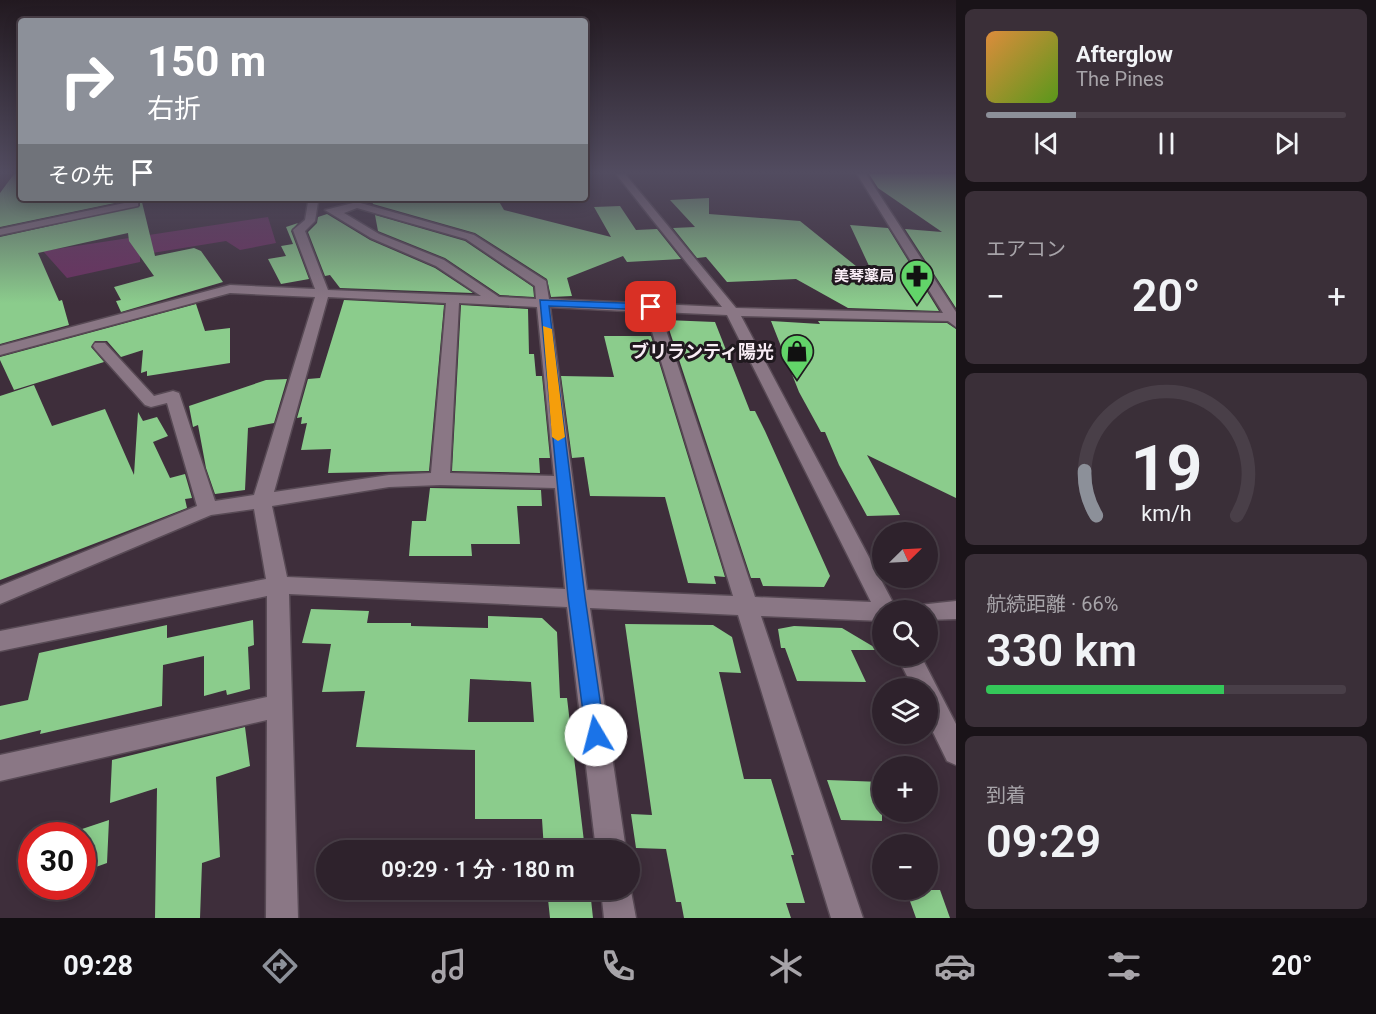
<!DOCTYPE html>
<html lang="ja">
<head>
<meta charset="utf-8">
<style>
	:root { --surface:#2e222c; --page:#3a2f38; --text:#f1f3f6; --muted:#a7a4a9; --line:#493f48; --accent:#8c9099 }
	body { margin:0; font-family:Roboto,"Noto Sans JP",sans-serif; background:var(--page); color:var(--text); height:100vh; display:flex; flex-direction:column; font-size:22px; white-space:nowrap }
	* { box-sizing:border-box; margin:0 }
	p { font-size:20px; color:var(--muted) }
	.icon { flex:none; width:33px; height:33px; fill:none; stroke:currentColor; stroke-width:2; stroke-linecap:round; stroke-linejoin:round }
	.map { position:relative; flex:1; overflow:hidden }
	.drawer { display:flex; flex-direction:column; gap:9px; padding:9px; background:#191318; width:420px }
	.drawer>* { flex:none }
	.banner { position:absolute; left:18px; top:18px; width:570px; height:183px; border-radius:6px; box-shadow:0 3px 15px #0003,0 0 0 2px var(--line); background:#8c9099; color:#fff; overflow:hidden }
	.needle { width:39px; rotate:66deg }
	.fabs { position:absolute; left:872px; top:522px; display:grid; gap:12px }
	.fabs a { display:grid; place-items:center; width:66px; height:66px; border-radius:50%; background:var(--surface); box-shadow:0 3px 15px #0003,0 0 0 2px var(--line); font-size:30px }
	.speed { position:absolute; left:18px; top:822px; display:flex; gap:12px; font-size:30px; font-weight:700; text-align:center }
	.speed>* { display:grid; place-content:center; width:78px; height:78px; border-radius:50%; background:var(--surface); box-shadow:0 3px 15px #0003,0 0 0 2px var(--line); line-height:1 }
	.speed .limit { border:9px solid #d22; background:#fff; color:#111 }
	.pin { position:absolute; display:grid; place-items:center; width:51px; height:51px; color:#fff; margin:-26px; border-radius:12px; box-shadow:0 3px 9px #0006 }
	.me { position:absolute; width:66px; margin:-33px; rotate:352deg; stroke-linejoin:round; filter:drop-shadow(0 0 4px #0008) }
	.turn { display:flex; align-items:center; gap:21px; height:126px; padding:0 30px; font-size:27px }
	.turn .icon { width:78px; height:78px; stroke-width:2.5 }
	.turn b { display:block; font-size:42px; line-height:51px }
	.then { display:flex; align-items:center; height:57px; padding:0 30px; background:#0003; gap:12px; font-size:22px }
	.big { font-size:45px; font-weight:600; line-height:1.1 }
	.drawer .card { flex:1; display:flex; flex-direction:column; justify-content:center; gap:9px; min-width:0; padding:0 21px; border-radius:9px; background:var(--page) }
	.drawer .dial { align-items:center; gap:0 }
	.dial svg { height:156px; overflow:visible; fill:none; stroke:var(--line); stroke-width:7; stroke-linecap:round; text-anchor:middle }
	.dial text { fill:var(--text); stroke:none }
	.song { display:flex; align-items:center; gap:18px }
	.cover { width:72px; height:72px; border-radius:9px; background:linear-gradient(135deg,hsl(30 70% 55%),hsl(90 70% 35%)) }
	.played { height:6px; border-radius:3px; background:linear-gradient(90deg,var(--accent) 25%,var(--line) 25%) }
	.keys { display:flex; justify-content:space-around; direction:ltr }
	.heat { display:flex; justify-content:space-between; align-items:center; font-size:33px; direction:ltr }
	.charge { height:9px; border-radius:4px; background:linear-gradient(90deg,#34c759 66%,var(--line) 0) }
	.trip { position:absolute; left:316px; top:840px; width:324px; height:60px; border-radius:30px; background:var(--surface); box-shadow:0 3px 15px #0003,0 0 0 2px var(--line); font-weight:600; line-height:60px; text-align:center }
	.tabs { display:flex; height:96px; justify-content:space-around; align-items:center; background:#120e12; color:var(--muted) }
	.tabs .icon { width:42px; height:42px }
	.tabs .active { color:var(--accent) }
	.tabs b { font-size:27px; color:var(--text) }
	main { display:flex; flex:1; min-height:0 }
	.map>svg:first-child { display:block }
	.green { fill:#6c3161 }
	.building { fill:#8bcc8c; fill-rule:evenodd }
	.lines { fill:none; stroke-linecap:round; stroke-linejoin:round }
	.minor-casing { stroke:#584a55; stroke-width:3 }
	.minor { fill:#8a7785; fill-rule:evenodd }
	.route { fill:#1a73e8; stroke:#114b97; stroke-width:1.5 }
	.slow { fill:#f59e0b }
	.labels { text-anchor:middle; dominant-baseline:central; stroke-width:6; stroke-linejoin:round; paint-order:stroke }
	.far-poi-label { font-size:15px; font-weight:bold; fill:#f9eef6; stroke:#20191f; text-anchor:end }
	.poi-label { font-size:18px; font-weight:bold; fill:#f9eef6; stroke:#20191f; text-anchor:end }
</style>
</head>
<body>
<main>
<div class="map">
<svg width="956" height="918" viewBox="0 0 956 918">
	<rect width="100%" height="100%" fill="#3e2e3b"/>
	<path class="green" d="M268,217L276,243L240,250L226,241L140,255V262L67,278L43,251Z"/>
	<path class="building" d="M14,174H21V198H141L155,256L194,248L201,251L223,282L121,312L116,301L121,300L114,287L154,276L129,241L128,233L38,253L59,301L62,300L69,325L0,344V237L140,206V201L134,199L0,227V193Z
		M869,174H956V308L905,229L942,232L878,188Z
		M371,198H497L504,210L611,237L594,207L620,206L636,230L657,229L681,259L627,262L623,256L567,278L572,296L551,297L547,279L475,233L373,204Z
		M709,198V214L800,221L877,283L850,225L888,228L939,311L848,308L796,279L727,282L706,257L697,258L673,228L695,227L670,200Z
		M327,214L370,240L435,268L473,293L340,288L330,275L325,276L308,232L317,223L318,217Z
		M375,215L465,241L533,287L534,297L500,295L445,258L378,231Z
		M298,223L291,231L309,279L281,284L268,259L286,256L281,246L293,244L286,227Z
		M344,300L444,305L429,471L328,473L331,449L301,450L307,423L301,424L302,417L297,418L308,379L320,378Z
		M196,304L205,331L230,328V363L147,376V371L141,373L143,350L121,357L107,341H95L91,347L104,362L14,390L0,360V357Z
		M461,305L528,309L529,354H534L536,376H542L550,458H539L540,473L452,471Z
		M666,320L715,322L750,411H755L765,431L830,576L824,587L763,586L760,578H751Z
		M771,321L820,324L818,321L947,323L956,329V498L867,455L900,515L867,516L839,465L825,432H821L799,392Z
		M604,336H651L725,577L714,576L716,584L688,583L665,497L590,496L584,457L572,458L561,376L614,377Z
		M287,379L274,423L248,428L245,490L215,494L206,468L198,425L193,427L189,406L266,380Z
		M34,385L52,426L105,409L134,475L138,412L143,421L157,417L168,436L153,442L170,478L185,474L192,498L185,499L187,508L0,580V396Z
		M430,488L541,490L542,506H517L520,544H471L472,556H409L412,521H426Z
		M311,609L369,611L367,623H411V626L488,628V616L542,618L557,632L560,698H567L585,850H544L542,819H475V750L356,747L365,691L322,692L331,644L302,643ZM470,679L531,682L534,722H468Z
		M253,620L254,645L248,647L250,689L227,695L226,690L204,696V656L163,665L162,706L40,734L41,730L0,740V706L28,700L39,653L167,625V638Z
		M625,624L713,625L732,637L741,673L719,672L744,779H771L794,855H791L805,903H786L791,918H684L681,902H676L666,849L636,848L631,814L652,815Z
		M794,626L842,628L879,650H851L866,682L797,681L785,648H781L778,629Z
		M245,727L250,766L216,777L220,857L202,863L200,918H155L157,788L110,803L112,760Z
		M827,780L882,782V821L841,820Z
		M109,820L107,863L82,872V829Z
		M547,890H590L593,918H550Z
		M906,890H940L950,918H916Z"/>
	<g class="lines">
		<defs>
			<path id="minor" d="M616,174H625L736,308L943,313L857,174H866L956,312V327L948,321L741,316L897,610H882V621L761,616L863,918H831L738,615L590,608L626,850H596L567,607L289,594L298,918H266L267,720L0,781V755L267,697V596L0,651V631L266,579L254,509L211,515L0,604V586L197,506L167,403L151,407L145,405L95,349L93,346L95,343H105L154,396L173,391L179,393L215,501L254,495L315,297L230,293L0,355V346L230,285L315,289L293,230L305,220L308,202L313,199L318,202L315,221L305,231L328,290L481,296L436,266L371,238L325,210L357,202L474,235L546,281L549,299L722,307ZM357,208L466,239L535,286L536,299L499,297L444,260L379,234L344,213ZM328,297L446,303L431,473L389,475L274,492ZM459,303L537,307L554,476L450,473ZM550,307L646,312L733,596L587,590ZM660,312L727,315L871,602L755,597ZM440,485L555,488L565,589L287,577L272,506L389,487Z
				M134,201L138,202V206L0,235V229Z
				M956,601V619L927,620V610H916L919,605Z
				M897,656H921L956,724V765L947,761L927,720V688H913Z
				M630,886L636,918H604L601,890H630Z"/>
		</defs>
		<use href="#minor" class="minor-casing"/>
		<use href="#minor" class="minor"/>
	</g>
	<linearGradient id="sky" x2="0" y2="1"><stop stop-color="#221920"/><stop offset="0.57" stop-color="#524c60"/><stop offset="1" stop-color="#524c60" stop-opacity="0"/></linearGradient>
	<rect width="956" height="303" fill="url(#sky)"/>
	<path class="route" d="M540,300L651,304L656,307L651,310L549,306L585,597L605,735L603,742L596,745L588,742L586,735L568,597Z"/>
	<path class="slow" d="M543,326L552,329L565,437L558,441L552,437Z"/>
	<defs>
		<symbol id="pharmacy-pin" viewBox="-11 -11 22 30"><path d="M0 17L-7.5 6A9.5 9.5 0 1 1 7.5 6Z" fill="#62d469" stroke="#20191f"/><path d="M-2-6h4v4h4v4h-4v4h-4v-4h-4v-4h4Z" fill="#111"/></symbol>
		<symbol id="shop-pin" viewBox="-11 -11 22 30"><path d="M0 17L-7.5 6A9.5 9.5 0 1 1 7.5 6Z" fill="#62d469" stroke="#20191f"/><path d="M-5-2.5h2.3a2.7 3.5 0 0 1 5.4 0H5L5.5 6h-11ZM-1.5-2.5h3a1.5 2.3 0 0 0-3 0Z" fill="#111"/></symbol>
	</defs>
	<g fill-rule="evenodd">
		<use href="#pharmacy-pin" x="898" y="257" width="38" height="52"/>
		<use href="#shop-pin" x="778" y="332" width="38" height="52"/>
	</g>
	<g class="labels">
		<g class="far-poi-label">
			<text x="894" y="276">美琴薬局</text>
		</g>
		<g class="poi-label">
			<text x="774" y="351">ブリランティ陽光</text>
		</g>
	</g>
</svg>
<div class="fabs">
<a><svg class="needle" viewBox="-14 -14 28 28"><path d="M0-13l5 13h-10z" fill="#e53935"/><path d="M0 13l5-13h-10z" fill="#a7a4a9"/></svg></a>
<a><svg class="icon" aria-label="search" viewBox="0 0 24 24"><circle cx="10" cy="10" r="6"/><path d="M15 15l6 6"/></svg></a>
<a><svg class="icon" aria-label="layers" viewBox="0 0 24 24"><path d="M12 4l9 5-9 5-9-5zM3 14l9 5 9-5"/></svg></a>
<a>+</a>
<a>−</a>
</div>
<div class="speed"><div class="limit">30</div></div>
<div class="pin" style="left:651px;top:307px;background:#d93025"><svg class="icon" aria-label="arrive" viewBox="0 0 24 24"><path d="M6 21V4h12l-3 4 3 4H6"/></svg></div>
<svg class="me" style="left:596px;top:735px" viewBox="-20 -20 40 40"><circle r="19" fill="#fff"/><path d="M0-13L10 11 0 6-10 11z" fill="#1a73e8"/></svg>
<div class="trip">09:29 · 1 分 · 180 m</div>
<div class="banner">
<div class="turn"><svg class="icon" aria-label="right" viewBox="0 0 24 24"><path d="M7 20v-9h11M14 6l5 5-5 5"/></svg><div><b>150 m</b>右折</div></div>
<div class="then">その先<svg class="icon" aria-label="arrive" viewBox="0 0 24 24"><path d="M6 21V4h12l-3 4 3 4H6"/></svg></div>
</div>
</div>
<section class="drawer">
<div class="card">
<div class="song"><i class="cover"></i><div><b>Afterglow</b><p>The Pines</p></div></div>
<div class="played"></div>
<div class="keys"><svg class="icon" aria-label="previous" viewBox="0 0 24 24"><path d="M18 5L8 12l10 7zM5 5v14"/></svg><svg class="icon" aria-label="pause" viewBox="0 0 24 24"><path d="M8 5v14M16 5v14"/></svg><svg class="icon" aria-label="next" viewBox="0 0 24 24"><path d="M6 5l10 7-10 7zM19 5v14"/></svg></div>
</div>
<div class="card"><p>エアコン</p>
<div class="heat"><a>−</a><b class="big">20°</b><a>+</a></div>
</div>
<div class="card dial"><svg viewBox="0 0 100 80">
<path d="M14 69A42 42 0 1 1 86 69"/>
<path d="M14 69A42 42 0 0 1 8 46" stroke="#8c9099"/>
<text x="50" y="56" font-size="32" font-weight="700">19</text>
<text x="50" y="72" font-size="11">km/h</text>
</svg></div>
<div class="card"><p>航続距離 · 66%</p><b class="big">330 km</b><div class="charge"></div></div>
<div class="card"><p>到着</p><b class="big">09:29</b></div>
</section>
</main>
<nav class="tabs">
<b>09:28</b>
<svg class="icon active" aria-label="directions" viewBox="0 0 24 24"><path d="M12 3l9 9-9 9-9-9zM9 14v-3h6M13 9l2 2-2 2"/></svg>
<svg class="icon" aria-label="music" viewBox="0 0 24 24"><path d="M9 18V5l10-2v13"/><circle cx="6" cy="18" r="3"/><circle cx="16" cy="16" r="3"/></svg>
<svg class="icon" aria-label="phone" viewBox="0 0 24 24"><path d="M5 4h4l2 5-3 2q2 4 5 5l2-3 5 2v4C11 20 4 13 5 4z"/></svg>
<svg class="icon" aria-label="climate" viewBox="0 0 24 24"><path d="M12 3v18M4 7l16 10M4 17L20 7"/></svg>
<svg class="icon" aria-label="car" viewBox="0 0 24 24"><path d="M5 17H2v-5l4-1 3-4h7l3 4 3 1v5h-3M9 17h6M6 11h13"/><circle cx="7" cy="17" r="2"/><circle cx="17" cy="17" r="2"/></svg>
<svg class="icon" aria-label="filters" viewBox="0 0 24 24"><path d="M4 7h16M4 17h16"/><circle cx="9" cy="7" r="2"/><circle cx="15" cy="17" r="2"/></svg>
<b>20°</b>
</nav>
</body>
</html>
